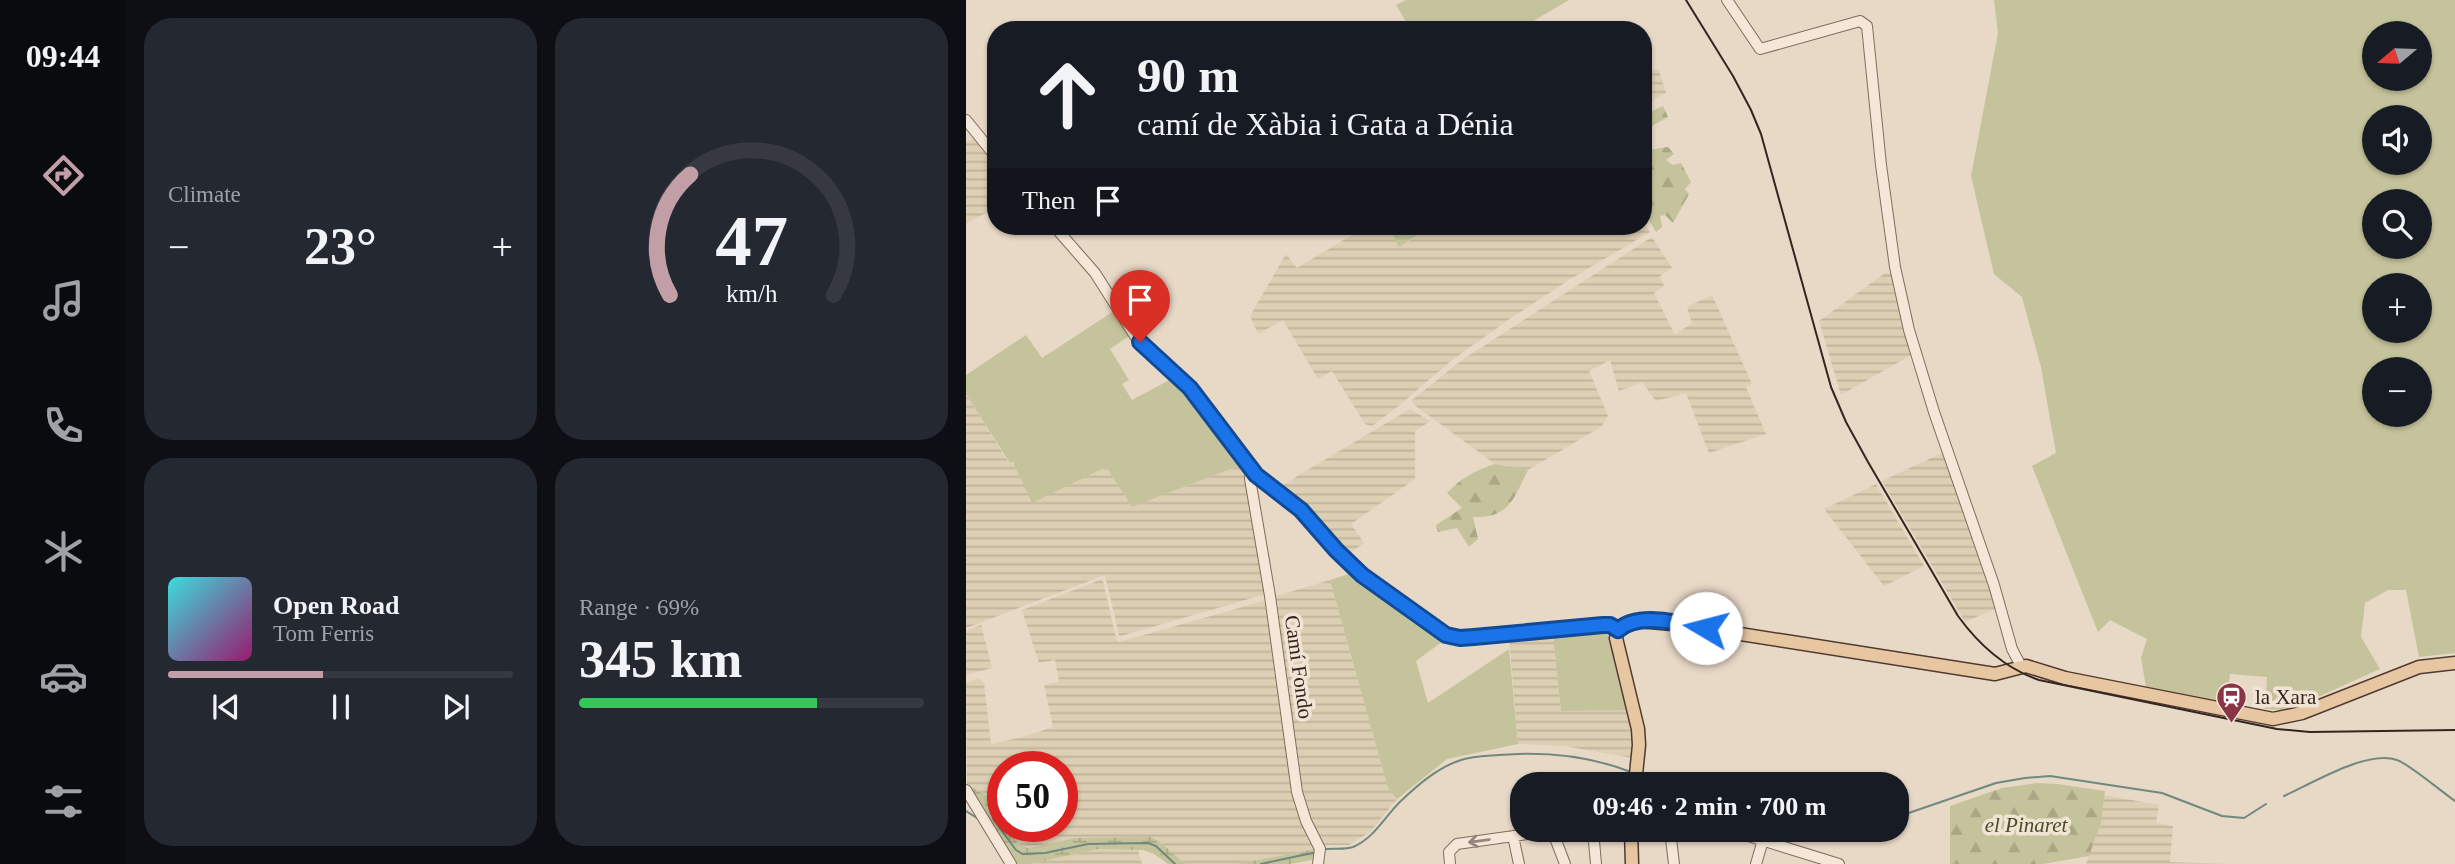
<!DOCTYPE html>
<html lang="en">
<head>
<meta charset="utf-8">
<style>
	:root { --surface:#171b24; --page:#242831; --text:#f1f3f6; --muted:#9ea1a6; --line:#363941; --accent:#c29ea6 }
	body { margin:0; font-family:Georgia,serif; background:var(--page); color:var(--text); height:100vh; display:flex; flex-direction:column; font-size:26px; white-space:nowrap }
	* { box-sizing:border-box; margin:0 }
	p { font-size:23px; color:var(--muted) }
	.icon { flex:none; width:38px; height:38px; fill:none; stroke:currentColor; stroke-width:2; stroke-linecap:round; stroke-linejoin:round }
	.map { position:relative; flex:1; overflow:hidden }
	.side { display:flex; flex-direction:column; gap:18px; padding:18px; background:#0d0f14; width:840px }
	.side>* { flex:none }
	.hud { position:absolute; left:21px; top:21px; width:665px; height:214px; border-radius:28px; box-shadow:0 2px 5px #0004; background:#171b24; color:var(--text); overflow:hidden }
	.needle { width:46px; rotate:251deg }
	.fabs { position:absolute; left:1396px; top:21px; display:grid; gap:14px }
	.fabs a { display:grid; place-items:center; width:70px; height:70px; border-radius:50%; background:var(--surface); box-shadow:0 2px 5px #0004; font-size:35px }
	.speed { position:absolute; left:21px; top:751px; display:flex; gap:14px; font-size:35px; font-weight:700; text-align:center }
	.speed>* { display:grid; place-content:center; width:91px; height:91px; border-radius:50%; background:var(--surface); box-shadow:0 2px 5px #0004; line-height:1 }
	.speed .limit { border:10px solid #d22; background:#fff; color:#111 }
	.pin { position:absolute; display:grid; place-items:center; width:60px; height:60px; color:#fff; margin:-72px -30px; border-radius:50% 50% 50% 0; rotate:-45deg; box-shadow:0 0 7px #0007 }
	.pin .icon { rotate:45deg }
	.me { position:absolute; width:77px; margin:-38px; rotate:278deg; stroke-linejoin:round; filter:drop-shadow(0 0 5px #0008) }
	.turn { display:flex; align-items:center; gap:24px; height:147px; padding:0 35px; font-size:32px }
	.turn .icon { width:91px; height:91px; stroke-width:2.5 }
	.turn b { display:block; font-size:49px; line-height:60px }
	.then { display:flex; align-items:center; height:66px; padding:0 35px; background:#0003; gap:14px; font-size:26px }
	.big { font-size:52px; font-weight:600; line-height:1.1 }
	.side .card { flex:1; display:flex; flex-direction:column; justify-content:center; gap:10px; min-width:0; padding:0 24px; border-radius:28px; background:var(--page) }
	.side .dial { align-items:center; gap:0 }
	.dial svg { height:182px; overflow:visible; fill:none; stroke:var(--line); stroke-width:7; stroke-linecap:round; text-anchor:middle }
	.dial text { fill:var(--text); stroke:none }
	.song { display:flex; align-items:center; gap:21px }
	.cover { width:84px; height:84px; border-radius:10px; background:linear-gradient(135deg,hsl(180 70% 55%),hsl(320 70% 35%)) }
	.played { height:7px; border-radius:4px; background:linear-gradient(90deg,var(--accent) 45%,var(--line) 45%) }
	.keys { display:flex; justify-content:space-around; direction:ltr }
	.heat { display:flex; justify-content:space-between; align-items:center; font-size:38px; direction:ltr }
	.charge { height:10px; border-radius:5px; background:linear-gradient(90deg,#34c759 69%,var(--line) 0) }
	.side .tiles { flex:1; display:grid; gap:18px; grid-template-columns:repeat(2,1fr) }
	.trip { position:absolute; left:544px; top:772px; width:399px; height:70px; border-radius:28px; background:var(--surface); box-shadow:0 2px 5px #0004; font-weight:600; line-height:70px; text-align:center }
	main { display:flex; flex:1; min-height:0 }
	.tab-bar { display:flex; flex-direction:column; width:126px; justify-content:space-around; align-items:center; background:#090b0e; color:var(--muted) }
	.tab-bar .icon { width:49px; height:49px }
	.tab-bar .current { color:var(--accent) }
	.tab-bar b { font-size:32px; color:var(--text) }
	.map>svg:first-child { display:block }
	.farmland { fill:url(#farmland-rules) }
	.green { fill:#c5c39b; fill-rule:evenodd }
	.forest { fill:url(#forest-firs) }
	.wetland { fill:url(#wetland-marsh) }
	.lines { fill:none; stroke-linecap:round; stroke-linejoin:round }
	.stream { stroke:#6f897e; stroke-width:2 }
	.minor-casing { stroke:#816b5e; stroke-width:12 }
	.major-casing { stroke:#503a31; stroke-width:15 }
	.minor { stroke:#f4e7d8; stroke-width:10 }
	.major { stroke:#e7c6a2; stroke-width:12 }
	.tram { stroke:#332620; stroke-width:2 }
	.oneway { stroke:#94867c }
	.route-casing { stroke:#114b97; stroke-width:18 }
	.route { stroke:#1a73e8; stroke-width:12 }
	.labels { text-anchor:middle; dominant-baseline:central; stroke-width:7; stroke-linejoin:round; paint-order:stroke }
	.street-label { font-size:21px; fill:#332620; stroke:#f1e4d4 }
	.poi-label { font-size:21px; fill:#332620; stroke:#f1e4d4; text-anchor:start }
	.park-label { font-size:21px; font-style:italic; fill:#4a4d29; stroke:#f1e4d4 }
</style>
</head>
<body>
<main>
<nav class="tab-bar">
<b>09:44</b>
<svg class="icon current" aria-label="directions" viewBox="0 0 24 24"><path d="M12 3l9 9-9 9-9-9zM9 14v-3h6M13 9l2 2-2 2"/></svg>
<svg class="icon" aria-label="music" viewBox="0 0 24 24"><path d="M9 18V5l10-2v13"/><circle cx="6" cy="18" r="3"/><circle cx="16" cy="16" r="3"/></svg>
<svg class="icon" aria-label="phone" viewBox="0 0 24 24"><path d="M5 4h4l2 5-3 2q2 4 5 5l2-3 5 2v4C11 20 4 13 5 4z"/></svg>
<svg class="icon" aria-label="climate" viewBox="0 0 24 24"><path d="M12 3v18M4 7l16 10M4 17L20 7"/></svg>
<svg class="icon" aria-label="car" viewBox="0 0 24 24"><path d="M5 17H2v-5l4-1 3-4h7l3 4 3 1v5h-3M9 17h6M6 11h13"/><circle cx="7" cy="17" r="2"/><circle cx="17" cy="17" r="2"/></svg>
<svg class="icon" aria-label="filters" viewBox="0 0 24 24"><path d="M4 7h16M4 17h16"/><circle cx="9" cy="7" r="2"/><circle cx="15" cy="17" r="2"/></svg>
</nav>
<section class="side">
<div class="tiles">
<div class="card"><p>Climate</p>
<div class="heat"><a>−</a><b class="big">23°</b><a>+</a></div>
</div>
<div class="card dial"><svg viewBox="0 0 100 80">
<path d="M14 69A42 42 0 1 1 86 69"/>
<path d="M14 69A42 42 0 0 1 23 16" stroke="#c29ea6"/>
<text x="50" y="56" font-size="32" font-weight="700">47</text>
<text x="50" y="72" font-size="11">km/h</text>
</svg></div>
<div class="card">
<div class="song"><i class="cover"></i><div><b>Open Road</b><p>Tom Ferris</p></div></div>
<div class="played"></div>
<div class="keys"><svg class="icon" aria-label="previous" viewBox="0 0 24 24"><path d="M18 5L8 12l10 7zM5 5v14"/></svg><svg class="icon" aria-label="pause" viewBox="0 0 24 24"><path d="M8 5v14M16 5v14"/></svg><svg class="icon" aria-label="next" viewBox="0 0 24 24"><path d="M6 5l10 7-10 7zM19 5v14"/></svg></div>
</div>
<div class="card"><p>Range · 69%</p><b class="big">345 km</b><div class="charge"></div></div>
</div>
</section>
<div class="map">
<svg width="1489" height="864" viewBox="0 0 1489 864">
	<defs>
		<pattern id="farmland-rules" width="6" height="5" patternUnits="userSpaceOnUse" patternTransform="scale(1.75)"><rect width="6" height="5" fill="#ddcfb4"/><path d="M0 2.5h6" fill="none" stroke="#beb29a"/></pattern>
		<pattern id="forest-firs" width="22" height="20" patternUnits="userSpaceOnUse" patternTransform="scale(1.75)"><rect width="22" height="20" fill="#c5c39b"/><path d="M5 1l3.5 6h-7zM16 11l3.5 6h-7z" fill="#aaa785"/></pattern>
		<pattern id="wetland-marsh" width="20" height="14" patternUnits="userSpaceOnUse" patternTransform="scale(1.75)"><rect width="20" height="14" fill="#c5c39b"/><path d="M1 5h8M5 5V1M11 12h8M15 12V8" fill="none" stroke="#aaa785"/></pattern>
	</defs>
	<rect width="100%" height="100%" fill="#e8d8c6"/>
	<path class="farmland" d="M677,68L693,70L700,93L677,105Z
		M10,137L30,162V208L0,223V142Z
		M677,219L684,232L606,278L545,318L486,360L435,404L406,426L399,424L366,371L352,379L317,320L292,334L284,316L320,254L331,268L391,232L388,226H422L433,247L468,226H677Z
		M686,237L706,268L694,276L698,286L688,293L709,335L726,323L721,307L746,295L786,384L780,387L800,434L743,453L720,393L690,401L676,382L653,391L644,360L623,371L642,416L635,427L562,470L529,464L447,404L446,400L496,360Z
		M919,273L927,274L947,354L875,395L853,321Z
		M0,394L43,463L121,476L140,467L166,507L275,465L280,473L300,594L155,636L153,635L139,575L0,628Z
		M444,409L464,421L449,431V479L385,524L398,543L381,555L313,487Z
		M980,451L1033,607L999,622L916,481Z
		M910,484L958,566L918,586L858,509Z
		M134,580L137,581L150,638L153,642L301,600L328,793L349,849L271,864H219L194,842L109,838L62,848L52,843L39,826H96V766H37V822L32,816L33,804L1,784L0,682L13,679L18,683L25,744L57,737L87,727L78,685L93,682L89,660L73,663L56,610Z
		M364,580L422,788L431,799L404,832L383,845H357L346,828L336,797L307,597Z
		M15,625L26,668L0,675V631Z
		M587,634L595,710H664L667,721V758L598,746L552,744L543,638Z
		M1138,795L1193,805L1190,823L1207,826L1204,862L1267,864H1120L1135,823Z
		M132,849L172,850L176,864H64Z"/>
	<path class="green" d="M440,0H603L552,30H445L430,5Z
		M1028,0H1489V653L1453,657L1440,590H1422L1399,603L1395,637L1414,669L1323,710L1299,709L1301,677L1264,674L1260,703L1180,687L1175,658L1181,639L1144,620L1132,632L1066,466L1090,453L1075,367L1056,297L1028,274L1005,176L1032,33ZM1409,33H1454V79H1409ZM1409,117H1454V163H1409ZM1409,201H1454V247H1409ZM1409,285H1454V331H1409ZM1409,369H1454V415H1409Z
		M422,226H452L455,233L433,247Z
		M148,311L165,335L144,349L163,380L156,384L166,400L209,377L275,465L166,507L140,467L66,503L47,462L44,463L0,394V375L60,335L76,358Z
		M389,572L481,638L450,661L462,703L543,649L552,744L481,759L431,799L422,788L364,580Z
		M623,630L638,631L645,640L664,710L595,711L587,634Z"/>
	<path class="forest" d="M697,106L702,117L677,131V115Z
		M677,141L682,150L702,147L708,154L700,160L707,165L715,163L725,182L719,189L723,194L707,223L699,215L694,216L696,227L690,232L677,210Z
		M529,464L562,470C547,499 544,518 507,517L512,539L503,547L491,528L472,532L470,525L496,508L481,493C495,478 510,470 529,464Z
		M1071,783L1092,784L1139,791L1135,823L1123,856L1077,864H984V806L1036,788Z"/>
	<path class="wetland" d="M1,784L33,804L32,815L37,826H39L52,843L62,848L109,838L185,837L194,842L219,864H202L188,854L177,850L132,849L64,864H49Z
		M349,849L351,859L324,864H271Z"/>
	<g class="lines">
		<path class="stream" d="M676,778L688,784
			M1318,796C1345,784 1402,749 1431,760C1443,764 1476,792 1489,801
			M0,811L11,818
			M931,817L1030,783L1059,778L1084,776L1196,793L1256,816L1278,818L1300,804
			M27,819L50,850L57,854L79,853L122,844L182,843L190,846L209,864
			M360,849C369,848 378,850 387,847C409,838 420,814 437,799C454,783 473,767 495,760C507,756 520,756 533,755C579,751 621,755 665,772
			M295,864L351,852"/>
		<defs>
			<path id="minor" d="M761,0L794,49L894,21L901,26L915,165L929,267L943,330L968,412L1028,585L1046,649L1055,666
				M0,120L30,157
				M88,226L129,273L169,336L224,388L285,470L335,510L370,550L396,575L480,635L494,638L508,637L637,625H644L652,630
				M285,470L284,479L304,596L331,792L340,821L354,849L352,864
				M0,790L45,864
				M586,830L599,864
				M627,830L630,864
				M704,830L708,864
				M763,830L873,864
				M547,836L553,864
				M484,864L483,852L491,844L590,830
				M790,864L797,840"/>
			<path id="major" d="M669,784L673,745L672,729L650,638L652,630L660,624L673,621L717,625L1029,674L1060,666L1099,678L1307,719L1336,713L1453,667L1489,663
				M665,830L666,864"/>
		</defs>
		<use href="#minor" class="minor-casing"/>
		<use href="#major" class="major-casing"/>
		<use href="#minor" class="minor"/>
		<use href="#major" class="major"/>
		<path class="tram" d="M720,0L767,76L785,110L795,134L865,387L880,422L902,462L992,616C1013,645 1038,668 1073,680L1311,729L1344,732L1489,730"/>
	</g>
	<defs><path id="oneway-shaft" d="M-6 0H5M1.5-3L5.5 0L1.5 3" fill="none" stroke-width="1.6" stroke-linecap="round" stroke-linejoin="round" transform="scale(1.75)"/></defs>
	<use class="oneway" href="#oneway-shaft" transform="translate(513 841) rotate(172)"/>
	<g class="lines">
		<defs>
			<path id="route" d="M174,342L224,388L290,475L335,510L370,550L396,575L480,635L494,638L508,637L637,625H644L652,630C673,611 714,624 740,628"/>
		</defs>
		<use href="#route" class="route-casing"/>
		<use href="#route" class="route"/>
	</g>
	<defs>
		<symbol id="station-pin" viewBox="-11 -11 22 30"><path d="M0 17L-7.5 6A9.5 9.5 0 1 1 7.5 6Z" fill="#893545" stroke="#f1e4d4"/><path d="M-3-6H3Q5-6 5-4V2Q5 4 3 4L4.5 6H3L1.5 4h-3L-3 6H-4.5L-3 4Q-5 4-5 2V-4Q-5-6-3-6ZM-3.5-4v3h7v-3ZM-3.5 1v1.5H-2V1ZM2 1v1.5H3.5V1Z" fill="#fff"/></symbol>
	</defs>
	<g fill-rule="evenodd">
		<use href="#station-pin" x="1248" y="680" width="35" height="47"/>
	</g>
	<g class="labels">
		<g class="street-label">
			<text transform="translate(333 667) rotate(82)">Camí Fondo</text>
		</g>
		<g class="poi-label">
			<text x="1289" y="697">la Xara</text>
		</g>
		<g class="park-label">
			<text x="1060" y="825">el Pinaret</text>
		</g>
	</g>
</svg>
<div class="fabs">
<a><svg class="needle" viewBox="-14 -14 28 28"><path d="M0-13l5 13h-10z" fill="#e53935"/><path d="M0 13l5-13h-10z" fill="#9ea1a6"/></svg></a>
<a><svg class="icon" aria-label="sound" viewBox="0 0 24 24"><path d="M4 9h4l5-4v14l-5-4H4zM17 9q2 3 0 6"/></svg></a>
<a><svg class="icon" aria-label="search" viewBox="0 0 24 24"><circle cx="10" cy="10" r="6"/><path d="M15 15l6 6"/></svg></a>
<a>+</a>
<a>−</a>
</div>
<div class="speed"><div class="limit">50</div></div>
<div class="pin" style="left:174px;top:342px;background:#d93025"><svg class="icon" aria-label="arrive" viewBox="0 0 24 24"><path d="M6 21V4h12l-3 4 3 4H6"/></svg></div>
<svg class="me" style="left:740px;top:628px" viewBox="-20 -20 40 40"><circle r="19" fill="#fff"/><path d="M0-13L10 11 0 6-10 11z" fill="#1a73e8"/></svg>
<div class="trip">09:46 · 2 min · 700 m</div>
<div class="hud">
<div class="turn"><svg class="icon" aria-label="ahead" viewBox="0 0 24 24"><path d="M12 20V5M6 11l6-6 6 6"/></svg><div><b>90 m</b>camí de Xàbia i Gata a Dénia</div></div>
<div class="then">Then<svg class="icon" aria-label="arrive" viewBox="0 0 24 24"><path d="M6 21V4h12l-3 4 3 4H6"/></svg></div>
</div>
</div>
</main>
</body>
</html>
